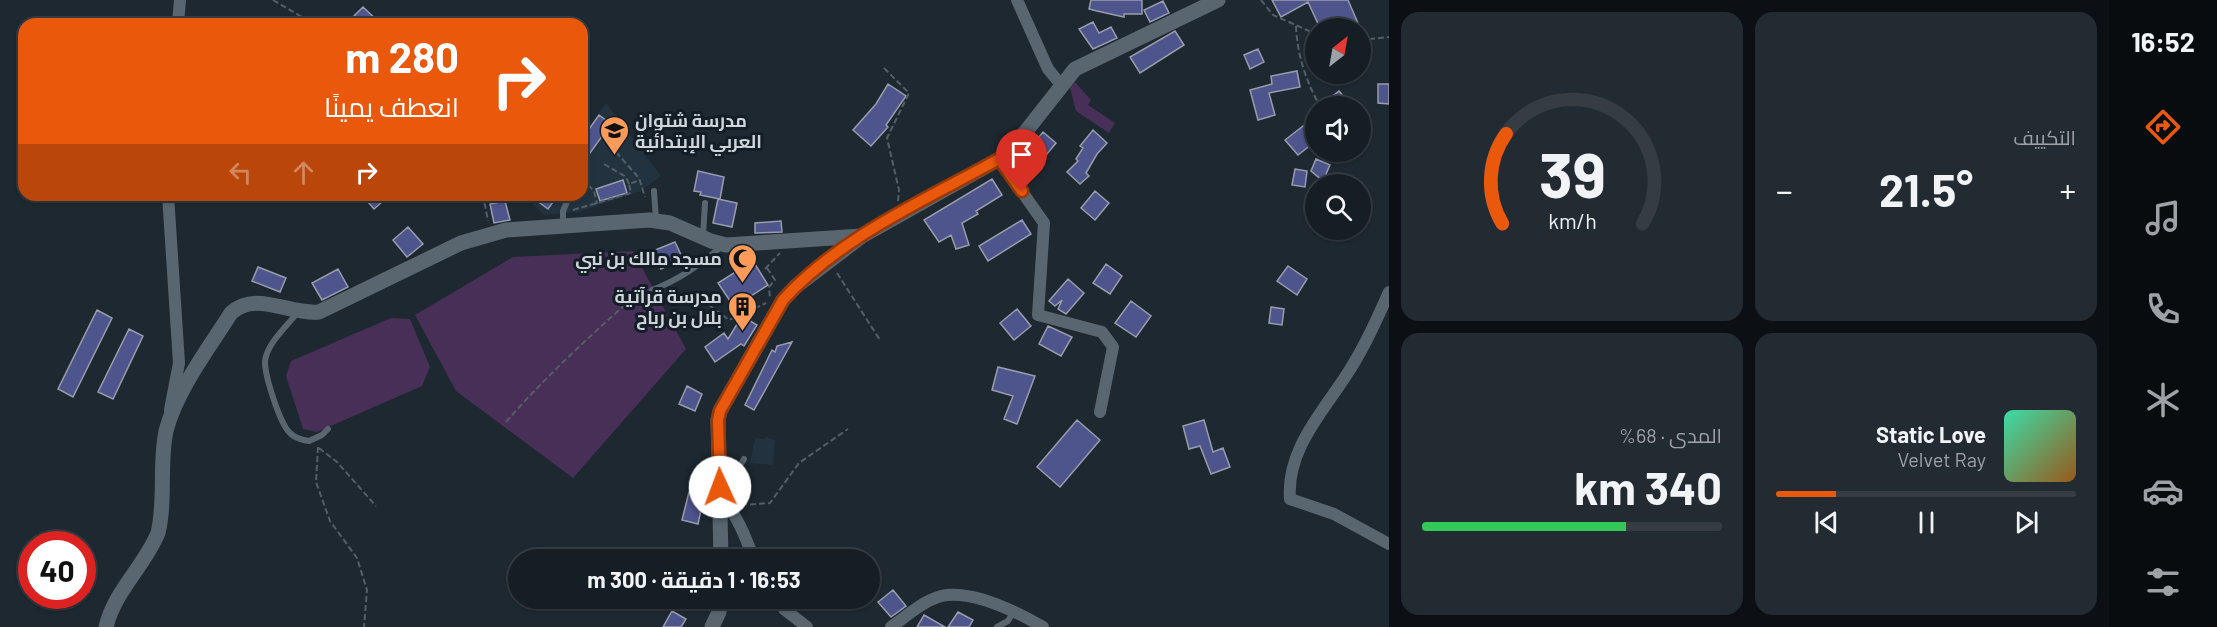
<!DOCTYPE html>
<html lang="ar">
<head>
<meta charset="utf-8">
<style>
	:root { --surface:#161e25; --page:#232b32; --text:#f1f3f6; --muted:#9ea2a7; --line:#353c42; --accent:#ea580c }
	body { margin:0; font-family:Barlow,Cairo,sans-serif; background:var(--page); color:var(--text); direction:rtl; height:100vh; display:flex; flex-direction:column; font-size:22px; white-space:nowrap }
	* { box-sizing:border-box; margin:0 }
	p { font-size:20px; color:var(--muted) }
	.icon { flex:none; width:33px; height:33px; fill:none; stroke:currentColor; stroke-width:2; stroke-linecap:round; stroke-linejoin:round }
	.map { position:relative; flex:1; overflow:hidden; direction:ltr }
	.side { display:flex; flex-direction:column; gap:12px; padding:12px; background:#0c1014; width:720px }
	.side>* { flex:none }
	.top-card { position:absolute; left:18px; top:18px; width:570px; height:183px; border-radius:18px; box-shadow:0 2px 4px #0004,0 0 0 2px var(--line); direction:rtl; background:#ea580c; color:#fff; overflow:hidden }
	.needle { width:39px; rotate:31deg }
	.tools { position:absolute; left:1305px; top:18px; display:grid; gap:12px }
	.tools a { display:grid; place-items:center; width:66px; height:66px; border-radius:50%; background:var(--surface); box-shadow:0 2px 4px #0004,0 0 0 2px var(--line); font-size:30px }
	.speed { position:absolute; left:18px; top:531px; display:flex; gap:12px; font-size:30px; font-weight:700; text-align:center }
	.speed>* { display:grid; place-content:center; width:78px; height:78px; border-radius:50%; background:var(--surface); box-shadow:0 2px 4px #0004,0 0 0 2px var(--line); line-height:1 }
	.speed .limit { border:9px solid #d22; background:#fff; color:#111 }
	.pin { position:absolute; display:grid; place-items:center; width:51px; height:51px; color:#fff; margin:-62px -26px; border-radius:50% 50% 50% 0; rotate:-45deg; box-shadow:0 0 6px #0007 }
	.pin .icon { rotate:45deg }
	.me { position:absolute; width:66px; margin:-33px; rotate:358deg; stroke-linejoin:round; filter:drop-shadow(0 0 4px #0008) }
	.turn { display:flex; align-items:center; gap:21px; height:126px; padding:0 30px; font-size:27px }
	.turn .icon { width:78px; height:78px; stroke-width:2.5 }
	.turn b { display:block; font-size:42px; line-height:51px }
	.lanes { display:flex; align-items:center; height:57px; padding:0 30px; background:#0003; justify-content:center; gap:30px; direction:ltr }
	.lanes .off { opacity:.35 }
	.big { font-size:45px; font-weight:700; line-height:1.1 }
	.side .widget { flex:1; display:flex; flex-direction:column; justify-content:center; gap:9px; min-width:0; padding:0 21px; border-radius:18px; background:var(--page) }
	.side .dial { align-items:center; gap:0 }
	.dial svg { height:156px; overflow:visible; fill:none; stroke:var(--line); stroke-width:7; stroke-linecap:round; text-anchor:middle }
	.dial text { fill:var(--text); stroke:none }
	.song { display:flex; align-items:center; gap:18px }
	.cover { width:72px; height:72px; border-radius:9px; background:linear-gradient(135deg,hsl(160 70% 55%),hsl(30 70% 35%)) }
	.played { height:6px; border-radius:3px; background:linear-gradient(90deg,var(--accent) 20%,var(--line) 20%) }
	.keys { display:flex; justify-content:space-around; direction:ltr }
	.heat { display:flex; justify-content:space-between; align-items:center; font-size:33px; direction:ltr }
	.charge { height:9px; border-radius:4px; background:linear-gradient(90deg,#34c759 68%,var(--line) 0) }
	.side .tiles { flex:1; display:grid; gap:12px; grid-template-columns:repeat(2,1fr) }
	.trip { position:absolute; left:508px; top:549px; width:372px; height:60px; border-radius:30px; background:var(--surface); box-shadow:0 2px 4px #0004,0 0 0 2px var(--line); font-weight:700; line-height:60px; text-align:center; direction:rtl }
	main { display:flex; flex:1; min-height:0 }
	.menu { display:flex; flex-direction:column; width:108px; justify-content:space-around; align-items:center; background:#090c0f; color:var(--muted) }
	.menu .icon { width:42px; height:42px }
	.menu .current { color:var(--accent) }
	.menu b { font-size:27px; color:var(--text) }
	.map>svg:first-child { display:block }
	.built { fill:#22323f }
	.green { fill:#482f57 }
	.building { fill:#4e548c; stroke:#999cab; stroke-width:1.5 }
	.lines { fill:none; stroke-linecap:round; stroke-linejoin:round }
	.path { stroke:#545e66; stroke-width:2; stroke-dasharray:6 3; stroke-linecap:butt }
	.service { stroke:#596670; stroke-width:6 }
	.minor { stroke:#596670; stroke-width:12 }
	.tertiary { stroke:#596670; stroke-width:15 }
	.route-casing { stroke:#983908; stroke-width:15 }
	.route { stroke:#ea580c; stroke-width:10 }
	.labels { text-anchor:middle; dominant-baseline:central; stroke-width:6; stroke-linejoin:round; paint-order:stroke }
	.poi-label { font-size:18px; font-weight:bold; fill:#cdd4da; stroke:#141e27; text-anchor:end }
</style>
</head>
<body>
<main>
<nav class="menu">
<b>16:52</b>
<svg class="icon current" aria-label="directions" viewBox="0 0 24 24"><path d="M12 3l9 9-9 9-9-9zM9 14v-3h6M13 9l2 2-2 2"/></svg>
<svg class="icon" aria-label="music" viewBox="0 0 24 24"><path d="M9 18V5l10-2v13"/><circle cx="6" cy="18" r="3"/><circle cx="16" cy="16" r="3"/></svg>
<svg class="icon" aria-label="phone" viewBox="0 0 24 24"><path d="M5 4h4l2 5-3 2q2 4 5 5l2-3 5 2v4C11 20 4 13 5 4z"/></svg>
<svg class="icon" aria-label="climate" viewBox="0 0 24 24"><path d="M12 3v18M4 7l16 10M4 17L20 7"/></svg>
<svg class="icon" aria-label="car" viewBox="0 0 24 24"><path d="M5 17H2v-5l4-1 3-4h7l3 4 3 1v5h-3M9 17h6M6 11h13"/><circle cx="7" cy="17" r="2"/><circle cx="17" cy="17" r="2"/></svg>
<svg class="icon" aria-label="filters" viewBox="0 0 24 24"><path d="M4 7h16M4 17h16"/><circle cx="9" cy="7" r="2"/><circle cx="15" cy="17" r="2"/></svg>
</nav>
<section class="side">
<div class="tiles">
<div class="widget"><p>التكييف</p>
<div class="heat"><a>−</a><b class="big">21.5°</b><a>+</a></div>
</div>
<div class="widget dial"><svg viewBox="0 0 100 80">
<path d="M14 69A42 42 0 1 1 86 69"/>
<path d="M14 69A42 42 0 0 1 16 23" stroke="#ea580c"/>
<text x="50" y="56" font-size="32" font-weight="700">39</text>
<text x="50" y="72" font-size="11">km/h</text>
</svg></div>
<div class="widget">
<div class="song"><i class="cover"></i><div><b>Static Love</b><p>Velvet Ray</p></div></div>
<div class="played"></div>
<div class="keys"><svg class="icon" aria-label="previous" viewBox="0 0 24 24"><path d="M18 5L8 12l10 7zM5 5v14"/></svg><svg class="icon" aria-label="pause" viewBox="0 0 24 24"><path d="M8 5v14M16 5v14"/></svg><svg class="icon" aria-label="next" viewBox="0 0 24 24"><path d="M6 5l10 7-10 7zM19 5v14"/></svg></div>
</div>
<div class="widget"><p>المدى · 68%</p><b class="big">340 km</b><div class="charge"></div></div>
</div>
</section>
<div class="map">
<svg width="1389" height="627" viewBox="0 0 1389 627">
	<rect width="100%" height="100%" fill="#1d2831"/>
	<path class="built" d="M606,103L661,176L641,191L579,212L544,215L530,201L534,195H582V136Z
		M766,437L775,440L773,465L750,463L755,438L765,439Z"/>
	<path class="green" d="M1075,82L1091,100L1088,105L1115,123L1109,133L1076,111L1070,88Z
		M633,251L686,349L573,478L456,391L415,315L513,257Z
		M391,318L410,319L430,367L422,386L317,432L303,429L286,376L291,361Z"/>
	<path class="building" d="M1091,0H1142V14H1124V17L1097,11L1089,9Z
		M1272,0H1348L1360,28H1340L1338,23L1320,28L1308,2L1281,17Z
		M1163,1L1169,13L1150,22L1144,10Z
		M363,7L381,24H346Z
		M1093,22L1099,33L1111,27L1117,38L1093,49L1079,29Z
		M1175,31L1184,45L1140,73L1130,57Z
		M1258,49L1264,62L1250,69L1244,55Z
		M1297,71L1300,87L1269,93L1275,115L1258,120L1250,90L1272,84L1271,76Z
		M888,84L906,96L886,125L888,127L871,146L853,130L876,104Z
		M1378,84H1389V104L1378,103Z
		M1339,91L1352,106H1320Z
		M599,115L611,124L582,164V139Z
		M1312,119L1316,124V141L1298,155L1285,140Z
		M1093,130L1107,143L1097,154L1086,173L1089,176L1080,184L1067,172L1078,161L1076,159L1083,148L1080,146Z
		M1043,132L1056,143L1042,160L1029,149Z
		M1316,159L1330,165L1323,181L1311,171Z
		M1295,169L1307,171L1305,187L1292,185Z
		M698,171L724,177L720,199L700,195L701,192L694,191Z
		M992,179L1002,195L976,211L978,214L962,223L969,245L956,249L951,235L939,242L924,220Z
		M623,180L627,193L600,201L596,189Z
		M1095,191L1109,203L1095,220L1081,208Z
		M362,195H390L374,209Z
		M540,195H558L548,209L536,200Z
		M718,199L737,203L732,227L713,223Z
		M505,201L510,220L494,223L490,204Z
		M1022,220L1031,234L988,261L979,246Z
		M781,221L782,232L755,233V223Z
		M408,227L423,244L407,257L393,240Z
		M675,242L683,259L661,269L653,251Z
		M753,261L768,285L734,307L718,283Z
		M1106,264L1122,276L1110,294L1093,283Z
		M1288,266L1307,279L1297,295L1277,281Z
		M258,267L286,278L280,292L252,281Z
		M338,269L348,287L322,300L312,283Z
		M1068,279L1084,293L1066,314L1058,309L1062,300L1055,306L1049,301Z
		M1131,301L1151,316L1136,337L1115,323Z
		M1271,307L1284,309L1282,325L1269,323Z
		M1017,309L1031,326L1014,340L1000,323Z
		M97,310L112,318L73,397L58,389Z
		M742,316L757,325L744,346L741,344L715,362L705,347L724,333L728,339Z
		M1048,326L1072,337L1061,356L1039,344Z
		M129,329L143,336L113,399L98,392Z
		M792,342L754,410L745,405L772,350L775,352L777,346Z
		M998,367L1035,376L1017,424L1004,419L1013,396L992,390Z
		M687,386L702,394L695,411L679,404Z
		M1077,420L1100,440L1060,487L1037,467Z
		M1204,420L1213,452L1223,448L1230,467L1211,474L1200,446L1189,449L1183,426Z
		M689,492L704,496L698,524L682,520Z
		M893,590L906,606L891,617L878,602Z
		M672,611L686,619L681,627H663Z
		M958,612L973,620L969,627H948Z
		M924,615L945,627H917Z"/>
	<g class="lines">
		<path class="path" d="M273,0L314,24
			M1261,0L1273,15L1316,34
			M1296,26C1297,54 1306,82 1320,106
			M1360,40L1389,37
			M884,68L909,93L887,138L899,190L898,201
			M616,152L639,178L645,197
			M604,164L626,177L629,184
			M588,185L594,191L597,204
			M480,195L485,205L488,221
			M573,210L631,193L629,184L640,180
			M767,268L775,280L769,287L770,298
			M765,269L780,253
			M837,273L880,340
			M701,299L729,320L766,303
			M506,422C546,376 591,335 637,294L644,292
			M318,447L316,482L330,521L357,558L367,590L364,627
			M319,448L337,462L376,506
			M741,505L770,503L799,463L848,429"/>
		<path class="service" d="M654,191L656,220
			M563,224V211L570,195
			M703,236L705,203
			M652,290C679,280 699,265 721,247
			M298,312C288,325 266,344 265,362C265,376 279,421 289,432C294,438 302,440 309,441L322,435L328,429
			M721,487L730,483L744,459
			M997,627L1008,621L1014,611"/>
		<path class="minor" d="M1017,0L1048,69L1062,86
			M178,24L180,0
			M999,159L1044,223L1038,315L1102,332L1113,347L1100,412
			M168,195L179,363L170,410
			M1389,292C1377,319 1365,346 1349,371C1324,411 1286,449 1290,499L1334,514L1389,544
			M721,498C737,514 746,538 754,560
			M776,598L784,609L807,627
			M891,627C907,616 927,597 947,595C978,592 1017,612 1043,627"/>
		<path class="tertiary" d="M721,560L718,420L720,411L783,300L795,287L862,236L1008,154L1075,69L1218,0
			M106,627C115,590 144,567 158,533C166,500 159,464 166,431C176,391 209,348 231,313C256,290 289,315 319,312L461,243L506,230L649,220L670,223L711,241L726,245L862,236
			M712,627L719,612L722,598"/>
	</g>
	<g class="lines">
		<defs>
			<path id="route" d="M720,487L718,420L720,411L783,300C840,237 925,200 999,159L1022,191"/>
		</defs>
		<use href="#route" class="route-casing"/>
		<use href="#route" class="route"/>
	</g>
	<defs>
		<symbol id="school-pin" viewBox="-11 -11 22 30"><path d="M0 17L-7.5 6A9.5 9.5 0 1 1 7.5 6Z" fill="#fe9b58" stroke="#141e27"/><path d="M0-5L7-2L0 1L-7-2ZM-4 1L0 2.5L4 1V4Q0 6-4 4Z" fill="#111"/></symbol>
		<symbol id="mosque-pin" viewBox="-11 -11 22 30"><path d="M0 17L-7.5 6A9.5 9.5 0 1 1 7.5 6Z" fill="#fe9b58" stroke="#141e27"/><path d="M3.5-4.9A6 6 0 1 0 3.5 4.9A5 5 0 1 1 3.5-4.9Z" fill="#111"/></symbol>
		<symbol id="building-pin" viewBox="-11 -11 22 30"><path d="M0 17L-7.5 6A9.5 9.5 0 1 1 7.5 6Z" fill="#fe9b58" stroke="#141e27"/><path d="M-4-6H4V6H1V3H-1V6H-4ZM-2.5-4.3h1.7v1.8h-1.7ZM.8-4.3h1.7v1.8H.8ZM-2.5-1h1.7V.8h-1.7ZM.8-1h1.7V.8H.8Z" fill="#111"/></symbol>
	</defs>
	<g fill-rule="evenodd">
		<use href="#school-pin" x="598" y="114" width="33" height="45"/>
		<use href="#mosque-pin" x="726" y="242" width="33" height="45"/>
		<use href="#building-pin" x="726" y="290" width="33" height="45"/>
	</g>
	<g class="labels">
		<g class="poi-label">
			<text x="635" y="120" text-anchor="start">مدرسة شتوان<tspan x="635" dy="21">العربي الإبتدائية</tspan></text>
			<text x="722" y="258">مسجد مالك بن نبي</text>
			<text x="722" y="296">مدرسة قرآتية<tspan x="722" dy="21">بلال بن رباح</tspan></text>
		</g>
	</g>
</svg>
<div class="tools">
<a><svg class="needle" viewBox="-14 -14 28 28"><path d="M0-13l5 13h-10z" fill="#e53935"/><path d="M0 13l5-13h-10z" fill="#9ea2a7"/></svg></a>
<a><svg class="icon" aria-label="sound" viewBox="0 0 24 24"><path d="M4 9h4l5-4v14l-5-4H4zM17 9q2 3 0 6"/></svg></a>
<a><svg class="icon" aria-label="search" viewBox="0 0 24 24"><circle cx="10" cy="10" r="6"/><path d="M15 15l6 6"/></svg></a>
</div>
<div class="speed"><div class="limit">40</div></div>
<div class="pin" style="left:1022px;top:191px;background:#d93025"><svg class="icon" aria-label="arrive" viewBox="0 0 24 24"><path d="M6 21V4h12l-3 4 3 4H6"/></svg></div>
<svg class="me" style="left:720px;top:487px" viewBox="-20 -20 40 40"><circle r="19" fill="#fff"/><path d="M0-13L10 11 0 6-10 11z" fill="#ea580c"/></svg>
<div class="trip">16:53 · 1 دقيقة · 300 m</div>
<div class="top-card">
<div class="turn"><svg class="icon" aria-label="right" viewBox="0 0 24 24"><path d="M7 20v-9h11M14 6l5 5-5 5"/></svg><div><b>280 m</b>انعطف يمينًا</div></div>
<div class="lanes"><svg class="icon off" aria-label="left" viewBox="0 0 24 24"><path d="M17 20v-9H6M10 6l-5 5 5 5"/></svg><svg class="icon off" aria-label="ahead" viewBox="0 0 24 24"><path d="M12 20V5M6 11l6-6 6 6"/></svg><svg class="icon" aria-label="right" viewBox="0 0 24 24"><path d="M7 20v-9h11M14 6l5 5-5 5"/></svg></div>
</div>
</div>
</main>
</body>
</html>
